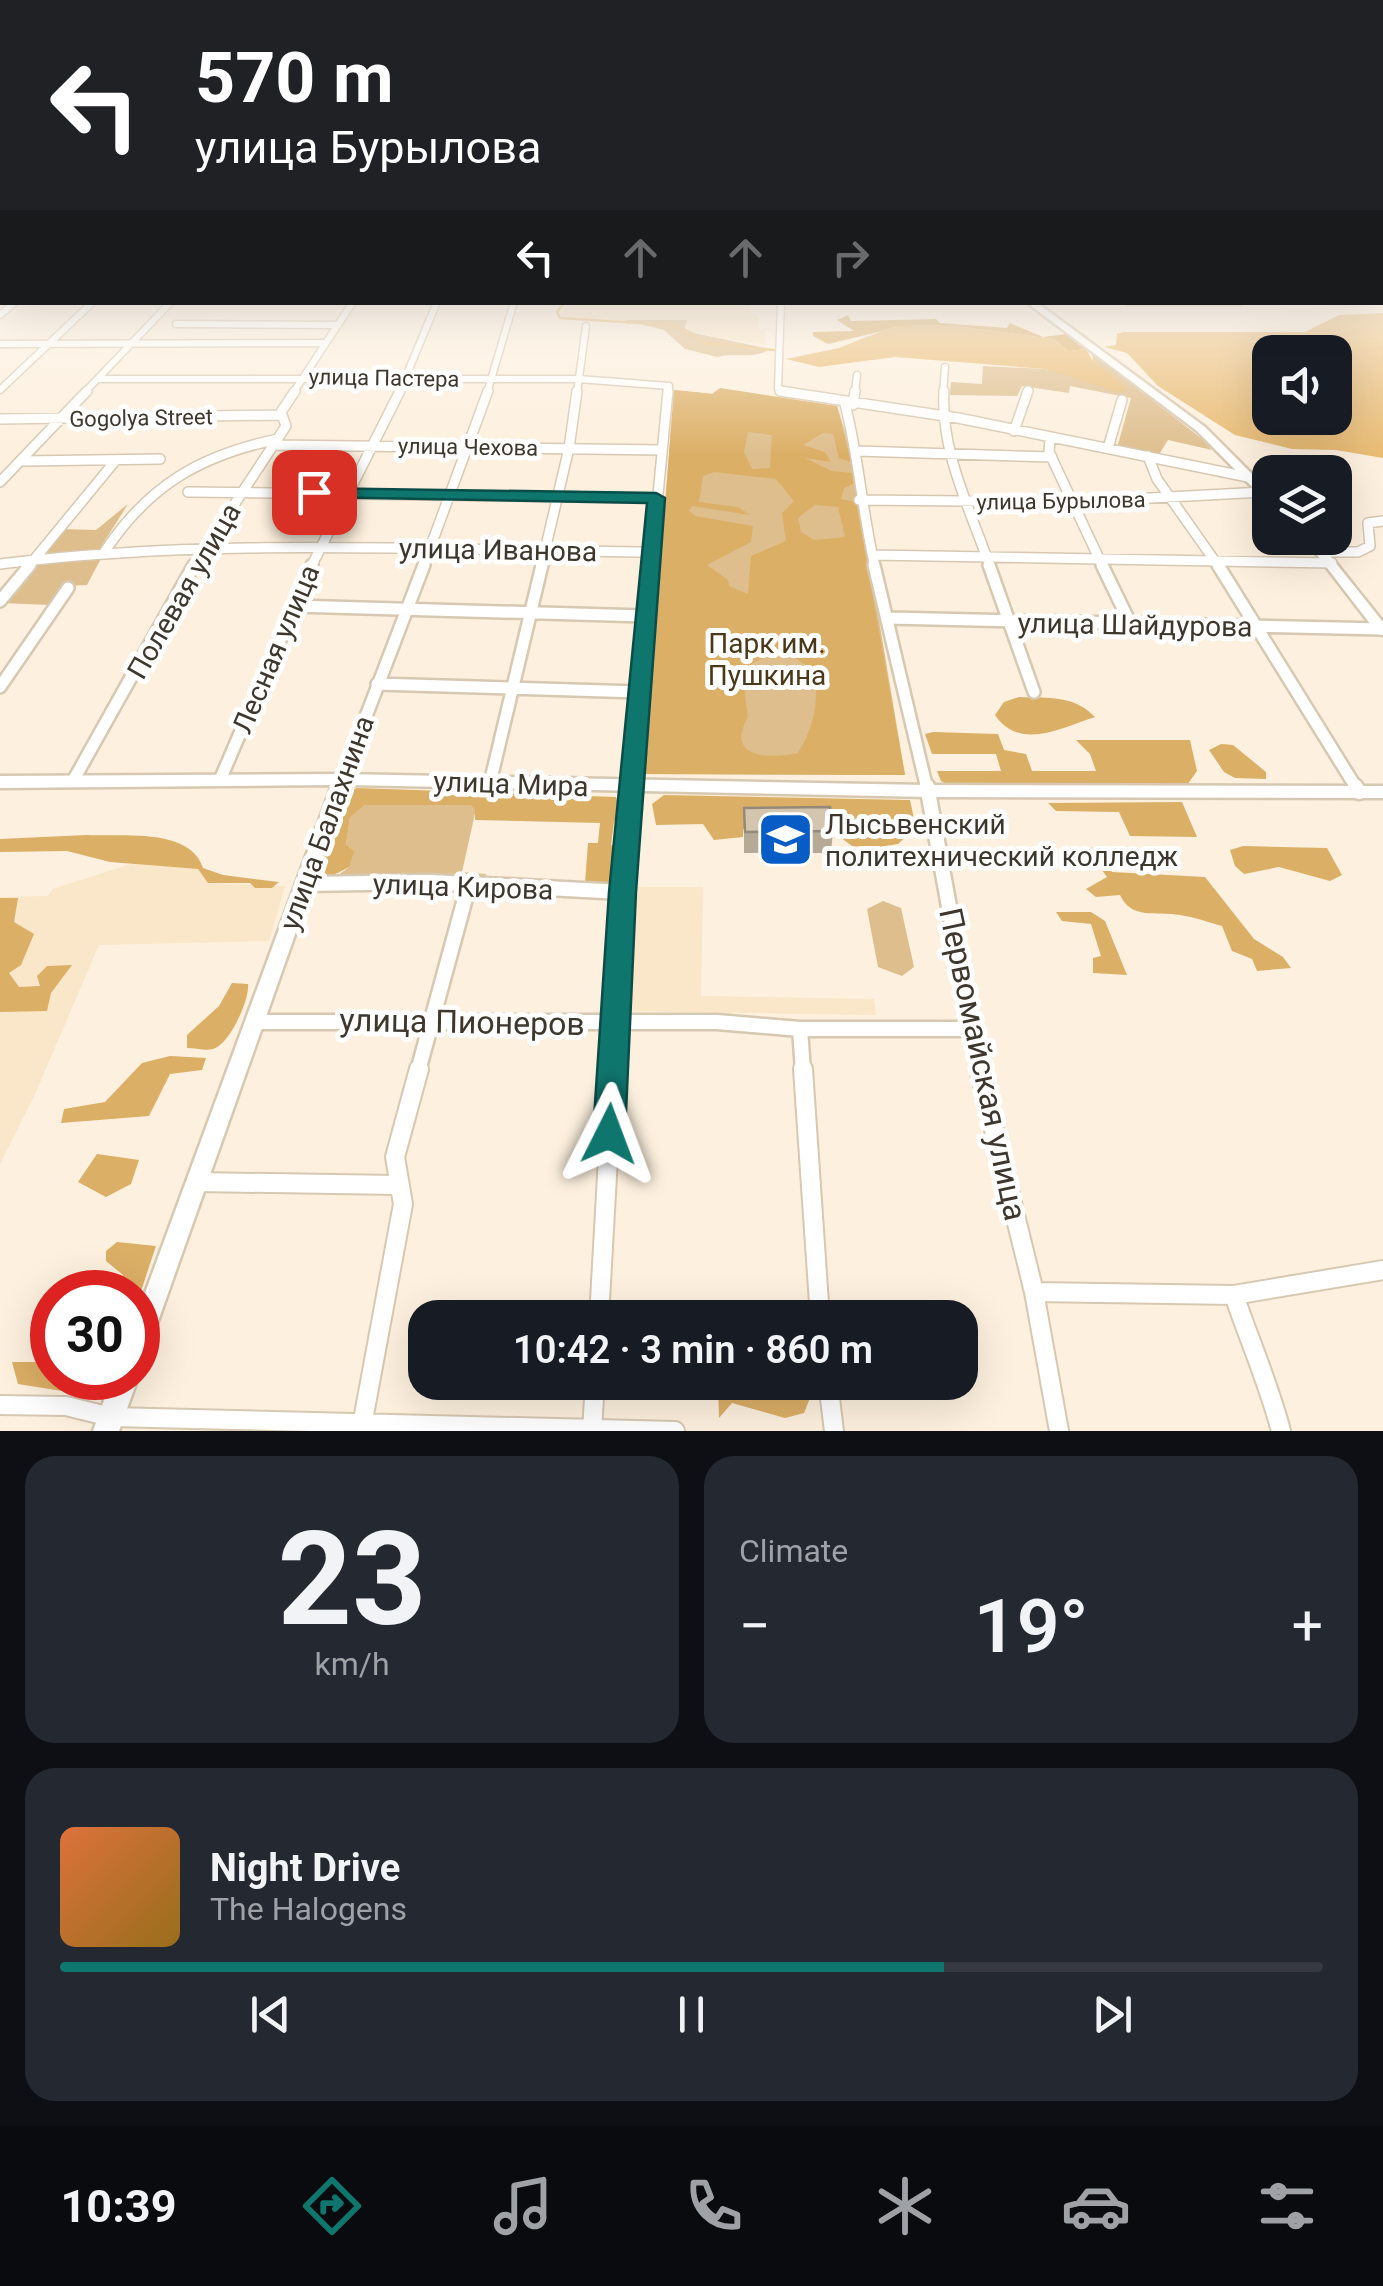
<!DOCTYPE html>
<html lang="en">
<head>
<meta charset="utf-8">
<style>
	:root { --surface:#171b24; --page:#242831; --text:#f1f3f6; --muted:#9ea1a6; --line:#363941; --accent:#0f766e }
	body { margin:0; font-family:Roboto,sans-serif; background:var(--page); color:var(--text); height:100vh; display:flex; flex-direction:column; font-size:38px; white-space:nowrap }
	* { box-sizing:border-box; margin:0 }
	p { font-size:32px; color:var(--muted) }
	.icon { flex:none; width:55px; height:55px; fill:none; stroke:currentColor; stroke-width:2; stroke-linecap:round; stroke-linejoin:round }
	.map { position:relative; height:1431px; overflow:hidden }
	.panel { display:flex; flex-direction:column; gap:25px; padding:25px; background:#0d0f14; flex:1 }
	.panel>* { flex:none }
	.hud { position:absolute; left:0px; top:0px; width:1385px; height:305px; box-shadow:0 10px 40px #0002; background:#202124; color:#fff; overflow:hidden }
	.controls { position:absolute; left:1252px; top:335px; display:grid; gap:20px }
	.controls a { display:grid; place-items:center; width:100px; height:100px; border-radius:20px; background:var(--surface); box-shadow:0 10px 40px #0002; font-size:50px }
	.speed { position:absolute; left:30px; top:1270px; display:flex; gap:20px; font-size:50px; font-weight:700; text-align:center }
	.speed>* { display:grid; place-content:center; width:130px; height:130px; border-radius:50%; background:var(--surface); box-shadow:0 10px 40px #0002; line-height:1 }
	.speed .limit { border:15px solid #d22; background:#fff; color:#111 }
	.pin { position:absolute; display:grid; place-items:center; width:85px; height:85px; color:#fff; margin:-42px; border-radius:20px; box-shadow:0 5px 15px #0006 }
	.me { position:absolute; width:110px; margin:-55px; rotate:3deg; stroke-linejoin:round; filter:drop-shadow(0 0 8px #0008) }
	.turn { display:flex; align-items:center; gap:35px; height:210px; padding:0 30px; font-size:45px }
	.turn .icon { width:130px; height:130px; stroke-width:2.5 }
	.turn b { display:block; font-size:70px; line-height:85px }
	.lanes { display:flex; align-items:center; height:95px; padding:0 30px; background:#0003; justify-content:center; gap:50px; direction:ltr }
	.lanes .off { opacity:.35 }
	.big { font-size:75px; font-weight:600; line-height:1.1 }
	.panel .card { flex:1; display:flex; flex-direction:column; justify-content:center; gap:15px; min-width:0; padding:0 35px; border-radius:30px; background:var(--page) }
	.panel .dial { align-items:center; gap:0 }
	.dial b { font-size:130px; line-height:1 }
	.song { display:flex; align-items:center; gap:30px }
	.cover { width:120px; height:120px; border-radius:15px; background:linear-gradient(135deg,hsl(20 70% 55%),hsl(40 70% 35%)) }
	.played { height:10px; border-radius:5px; background:linear-gradient(90deg,var(--accent) 70%,var(--line) 70%) }
	.keys { display:flex; justify-content:space-around; direction:ltr }
	.heat { display:flex; justify-content:space-between; align-items:center; font-size:55px; direction:ltr }
	.panel .tiles { flex:1; display:grid; gap:25px; grid-template-columns:1fr 1fr }
	.card:last-child { grid-column:span 2 }
	.trip { position:absolute; left:408px; top:1300px; width:570px; height:100px; border-radius:30px; background:var(--surface); box-shadow:0 10px 40px #0002; font-weight:600; line-height:100px; text-align:center }
	.tabs { display:flex; height:160px; justify-content:space-around; align-items:center; background:#090b0e; color:var(--muted) }
	.tabs .icon { width:70px; height:70px }
	.tabs .current { color:var(--accent) }
	.tabs b { font-size:45px; color:var(--text) }
	.map>svg:first-child { display:block }
	.built { fill:#fae6c8 }
	.green { fill:#debe8d }
	.forest { fill:#dcaf66; fill-rule:evenodd }
	.water { fill:#e9bb72; fill-rule:evenodd }
	.lines { fill:none; stroke-linecap:round; stroke-linejoin:round }
	.stream { stroke:#e9bb72; stroke-width:2.5 }
	.street-far4-casing { stroke:#d7c8b1; stroke-width:9 }
	.street-far3-casing { stroke:#d7c8b1; stroke-width:12 }
	.street-far2-casing { stroke:#d7c8b1; stroke-width:16 }
	.street-far1-casing { stroke:#d7c8b1; stroke-width:19 }
	.street-casing { stroke:#d7c8b1; stroke-width:22 }
	.secondary-casing { stroke:#d7c8b1; stroke-width:5 }
	.street-far4 { stroke:#fff; stroke-width:6 }
	.street-far3 { stroke:#fff; stroke-width:9 }
	.street-far2 { stroke:#fff; stroke-width:11 }
	.street-far1 { stroke:#fff; stroke-width:14 }
	.street { stroke:#fff; stroke-width:18 }
	.secondary { fill:#fff; fill-rule:evenodd }
	.wall { fill:#b6a996 }
	.building { fill:#d4c5ae; stroke:#948a7a; stroke-width:2.5 }
	.route { fill:#0f766e; stroke:#0a4d48; stroke-width:2.5 }
	.labels { text-anchor:middle; dominant-baseline:central; stroke-width:10; stroke-linejoin:round; paint-order:stroke }
	.far-street-label { font-size:22px; fill:#3d372e; stroke:#fff }
	.street-label { font-size:28px; fill:#3d372e; stroke:#fff }
	.park-label { font-size:28px; fill:#4b3819; stroke:#fff }
	.poi-label { font-size:28px; fill:#3d372e; stroke:#fff; text-anchor:start }
	.near-street-label { font-size:32px; fill:#3d372e; stroke:#fff }
</style>
</head>
<body>
<div class="map">
<svg width="1383" height="1431" viewBox="0 0 1383 1431">
	<rect width="100%" height="100%" fill="#fdf0de"/>
	<path class="built" d="M572,302L751,303L749,312L759,317L758,329L765,330V345L694,333L677,321L565,319L560,311Z
		M131,864L199,869L208,883L285,886L269,941L99,945L35,1094L0,1164V897L48,896L53,889Z
		M634,887H703L701,996L874,999L876,1015L627,1011Z"/>
	<path class="green" d="M624,320H687L685,328L694,333L770,349C754,360 733,352 717,357L685,349L664,330Z
		M1092,353L1202,439L1212,450L1168,440L1158,456L1117,448L1131,398L1070,386L1069,393L1022,386L1017,396L950,395L951,382L982,384L983,366L1045,369L1126,390L1093,361Z
		M674,390L837,406L850,447L905,775L644,774Z
		M128,504L99,550L43,556L63,529L96,530Z
		M104,553L87,585L66,586L50,605L2,603L38,562Z
		M365,805H470L476,809L462,872L486,874L483,881L332,880L349,867L346,845L350,816Z
		M883,901L901,908L914,967L902,976L878,967L867,909Z"/>
	<path class="forest" d="M848,315L851,321L936,319L940,323L1007,328L1010,323L1043,337L1067,334L1086,349L1069,351L1054,339L946,325L903,326L828,344L813,336V332L854,331L837,320Z
		M720,388L837,406L851,462L839,458L833,434L823,433L803,445L825,452L831,462L805,458L832,471L852,473L853,484L844,488L841,499L856,502L905,775L644,774L674,390L712,394ZM748,432L772,435L770,468L752,469L744,452ZM714,472L776,479L794,501L782,513L786,541L751,556L748,594L729,586L728,580L707,565L751,542L753,526L695,516L689,511L692,506L750,515L738,507L699,502L703,476ZM815,505L838,507L845,537L814,540L801,532L798,518ZM790,654L815,672C818,704 815,725 798,753C769,759 725,759 748,717C742,673 737,658 790,654Z
		M1019,697C1048,698 1074,695 1095,717C1063,727 1020,752 995,715L1004,702Z
		M933,732L998,734L1004,750L1026,754L1032,771H1096L1090,754L1076,740H1190L1197,771L1187,785L950,786L941,781L937,771H1001L996,754H932L925,734Z
		M1221,744L1233,745L1266,772V779L1235,778L1224,772L1209,750Z
		M357,788L616,797L621,813L614,822L611,845L621,849L608,886L585,883L588,843H598L600,823L475,820V809L470,805H365L350,817L346,845L354,851L349,867C337,873 327,881 317,870L344,793Z
		M664,795L910,800L916,828L898,844L872,848L852,846L828,828L743,829V837L714,840L703,824L656,825L652,804Z
		M1182,802L1197,837L1130,836L1119,812L1056,811L1048,803Z
		M87,835C121,837 190,827 203,868L223,875L279,882L272,888H255L250,883H208L198,869L110,862L67,851L0,852V839Z
		M1243,846L1327,848L1342,875L1330,881L1279,867L1244,874L1235,866L1230,850Z
		M1066,847L1100,848L1112,872L1205,877L1254,939L1283,957L1291,968L1257,971L1252,959L1232,951L1222,926C1208,922 1194,917 1180,915C1157,911 1131,920 1120,895L1096,897L1086,889L1107,877L1101,869L1062,852Z
		M0,898H18L14,922L34,934L21,965L9,973L19,987L40,986L37,976L47,966L72,965L51,993L47,1011L0,1012Z
		M1056,912H1091L1105,921L1127,975L1093,973V958L1101,956L1091,924L1062,921Z
		M232,983L248,984C250,999 230,1044 213,1049C206,1051 195,1048 187,1048V1035L219,1006Z
		M170,1056L206,1058L202,1070L170,1074L149,1116L61,1123L64,1109L105,1102L142,1063Z
		M97,1154L139,1160L131,1184L106,1197L78,1182Z
		M117,1242L156,1246L138,1300V1292H115L123,1275L106,1261V1251Z
		M12,1362H52V1378H106L104,1382L62,1391L18,1384Z
		M718,1383H810L812,1393L804,1413L785,1418L732,1403L719,1418Z"/>
	<path class="water" d="M1383,313V458L1336,450L1292,449L1235,435L1158,386L1127,353L1104,347L1116,345L1117,334L1124,332H1305L1339,315ZM1270,352H1335V418H1270Z
		M946,325L1054,339L1069,351L1086,349L1093,361L1128,390L1119,392L1045,369L895,357L819,367L786,359L839,348L895,326Z"/>
	<g class="lines">
		<path class="stream" d="M565,302L557,312L560,318L671,325L706,343L774,350"/>
		<defs>
			<path id="street-far4" d="M781,302L778,388L784,393
				M1128,302H1240
				M0,315L15,302
				M176,324L335,325
				M0,344L323,343
				M98,379H579L669,386L668,393
				M0,390L93,302
				M84,393L171,302
				M293,393L353,302
				M399,393L437,302
				M487,393L514,302
				M577,393L586,326
				M855,393L857,375
				M943,393L945,367"/>
			<path id="street-far3" d="M780,391L958,418L1248,477
				M944,391C940,451 971,511 990,567
				M845,404C859,458 862,512 875,567
				M853,405L855,391
				M0,419L282,415
				M1014,431L1028,391
				M1050,438L1049,452L1103,567
				M275,445L662,450
				M1108,448L1122,400
				M857,451L1052,457
				M1148,456L1157,479L1219,567
				M24,461L160,459
				M0,482L87,391
				M188,492L657,498
				M859,500L1076,502L1263,492
				M105,551C149,485 201,455 278,439
				M1325,552H1358L1370,546L1368,523L1383,521
				M873,555L1332,563
				M0,564C215,537 435,551 651,552
				M28,567L116,460
				M193,567L286,426L281,412L295,391
				M311,567L400,391
				M423,567L488,391
				M541,567L569,448L577,391
				M651,567L668,391"/>
			<path id="street-far2" d="M874,565L927,789
				M989,565L1034,692
				M1102,565L1130,623
				M1218,565L1357,789
				M0,601L30,565
				M294,606L644,616
				M889,618L1382,629
				M377,684L639,692
				M0,687L68,588
				M342,779L424,565
				M220,780L312,565
				M73,781L194,565
				M490,783L542,565
				M632,789L651,565"/>
			<path id="street-far1" d="M927,786L979,1071
				M1355,786L1359,792
				M305,884L430,882L622,892
				M256,1022H717L800,1029H969
				M800,1029L803,1071
				M418,1071L469,884
				M613,1071L633,786"/>
			<path id="street" d="M803,1069L820,1318
				M979,1069L1034,1292L1059,1431
				M197,1182L398,1185
				M1034,1292L1234,1295L1383,1270
				M1234,1295C1250,1342 1268,1382 1281,1431
				M599,1318L613,1069
				M828,1382L834,1431
				M0,1405L66,1406L111,1417L675,1431
				M361,1431L403,1204L395,1157L419,1069
				M592,1431L595,1382"/>
			<path id="secondary" d="M1382,273H1383V277H1382Z
				M1026,302H1036L1205,427L1270,492V502L1266,501L1197,431Z
				M1304,538H1316L1383,622V635L1378,634Z
				M342,774L928,785L1383,786V798L928,797L348,785L150,1344L147,1353L138,1356V1312L332,785L0,788V776Z
				M112,1378H138L119,1431H93Z"/>
		</defs>
		<use href="#street-far4" class="street-far4-casing"/>
		<use href="#street-far3" class="street-far3-casing"/>
		<use href="#street-far2" class="street-far2-casing"/>
		<use href="#street-far1" class="street-far1-casing"/>
		<use href="#street" class="street-casing"/>
		<use href="#secondary" class="secondary-casing"/>
		<use href="#street-far4" class="street-far4"/>
		<use href="#street-far3" class="street-far3"/>
		<use href="#street-far2" class="street-far2"/>
		<use href="#street-far1" class="street-far1"/>
		<use href="#street" class="street"/>
		<use href="#secondary" class="secondary"/>
	</g>
	<path class="wall" d="M744,808L833,831L831,853H744Z"/>
	<path class="building" d="M830,807L833,831L745,832L744,808Z"/>
	<linearGradient id="sky" x2="0" y2="1"><stop stop-color="#a8b7b9"/><stop offset="0.56" stop-color="#fef8f0"/><stop offset="1" stop-color="#fef8f0" stop-opacity="0"/></linearGradient>
	<rect width="1383" height="456" fill="url(#sky)"/>
	<path class="route" d="M308,488L656,493L665,498L636,892L625,1134L621,1144L609,1149L597,1144L593,1134L609,892L647,503L314,497L306,492Z"/>
	<defs>
		<symbol id="university-square" viewBox="-11 -11 22 22"><rect x="-9" y="-9" width="18" height="18" rx="4" fill="#075cc6" stroke="#fff"/><path d="M0-5L7-2L0 1L-7-2ZM-4 1L0 2.5L4 1V4Q0 6-4 4Z" fill="#fff"/></symbol>
	</defs>
	<g fill-rule="evenodd">
		<use href="#university-square" x="754" y="808" width="63" height="63"/>
	</g>
	<g class="labels">
		<g class="far-street-label">
			<text transform="translate(384 378) rotate(1)">улица Пастера</text>
			<text transform="translate(141 418) rotate(-1)">Gogolya Street</text>
			<text transform="translate(468 447) rotate(1)">улица Чехова</text>
			<text transform="translate(1061 501) rotate(-1)">улица Бурылова</text>
		</g>
		<g class="street-label">
			<text transform="translate(498 550) rotate(1)">улица Иванова</text>
			<text transform="translate(184 591) rotate(-60)">Полевая улица</text>
			<text transform="translate(1135 625) rotate(1)">улица Шайдурова</text>
			<text transform="translate(276 649) rotate(-67)">Лесная улица</text>
			<text transform="translate(511 784) rotate(2)">улица Мира</text>
			<text transform="translate(327 823) rotate(-70)">улица Балахнина</text>
			<text transform="translate(463 887) rotate(2)">улица Кирова</text>
		</g>
		<g class="park-label">
			<text x="767" y="643">Парк им.<tspan x="767" dy="32">Пушкина</tspan></text>
		</g>
		<g class="poi-label">
			<text x="825" y="824">Лысьвенский<tspan x="825" dy="32">политехнический колледж</tspan></text>
		</g>
		<g class="near-street-label">
			<text transform="translate(462 1022) rotate(1)">улица Пионеров</text>
			<text transform="translate(983 1064) rotate(78)">Первомайская улица</text>
		</g>
	</g>
</svg>
<div class="controls">
<a><svg class="icon" aria-label="sound" viewBox="0 0 24 24"><path d="M4 9h4l5-4v14l-5-4H4zM17 9q2 3 0 6"/></svg></a>
<a><svg class="icon" aria-label="layers" viewBox="0 0 24 24"><path d="M12 4l9 5-9 5-9-5zM3 14l9 5 9-5"/></svg></a>
</div>
<div class="speed"><div class="limit">30</div></div>
<div class="pin" style="left:314px;top:492px;background:#d93025"><svg class="icon" aria-label="arrive" viewBox="0 0 24 24"><path d="M6 21V4h12l-3 4 3 4H6"/></svg></div>
<svg class="me" style="left:609px;top:1134px" viewBox="-20 -20 40 40"><path d="M0-17L14 15 0 8-14 15z" fill="#0f766e" stroke="#fff" stroke-width="4"/></svg>
<div class="trip">10:42 · 3 min · 860 m</div>
<div class="hud">
<div class="turn"><svg class="icon" aria-label="left" viewBox="0 0 24 24"><path d="M17 20v-9H6M10 6l-5 5 5 5"/></svg><div><b>570 m</b>улица Бурылова</div></div>
<div class="lanes"><svg class="icon" aria-label="left" viewBox="0 0 24 24"><path d="M17 20v-9H6M10 6l-5 5 5 5"/></svg><svg class="icon off" aria-label="ahead" viewBox="0 0 24 24"><path d="M12 20V5M6 11l6-6 6 6"/></svg><svg class="icon off" aria-label="ahead" viewBox="0 0 24 24"><path d="M12 20V5M6 11l6-6 6 6"/></svg><svg class="icon off" aria-label="right" viewBox="0 0 24 24"><path d="M7 20v-9h11M14 6l5 5-5 5"/></svg></div>
</div>
</div>
<section class="panel">
<div class="tiles">
<div class="card dial"><b>23</b><p>km/h</p></div>
<div class="card"><p>Climate</p>
<div class="heat"><a>−</a><b class="big">19°</b><a>+</a></div>
</div>
<div class="card">
<div class="song"><i class="cover"></i><div><b>Night Drive</b><p>The Halogens</p></div></div>
<div class="played"></div>
<div class="keys"><svg class="icon" aria-label="previous" viewBox="0 0 24 24"><path d="M18 5L8 12l10 7zM5 5v14"/></svg><svg class="icon" aria-label="pause" viewBox="0 0 24 24"><path d="M8 5v14M16 5v14"/></svg><svg class="icon" aria-label="next" viewBox="0 0 24 24"><path d="M6 5l10 7-10 7zM19 5v14"/></svg></div>
</div>
</div>
</section>
<nav class="tabs">
<b>10:39</b>
<svg class="icon current" aria-label="directions" viewBox="0 0 24 24"><path d="M12 3l9 9-9 9-9-9zM9 14v-3h6M13 9l2 2-2 2"/></svg>
<svg class="icon" aria-label="music" viewBox="0 0 24 24"><path d="M9 18V5l10-2v13"/><circle cx="6" cy="18" r="3"/><circle cx="16" cy="16" r="3"/></svg>
<svg class="icon" aria-label="phone" viewBox="0 0 24 24"><path d="M5 4h4l2 5-3 2q2 4 5 5l2-3 5 2v4C11 20 4 13 5 4z"/></svg>
<svg class="icon" aria-label="climate" viewBox="0 0 24 24"><path d="M12 3v18M4 7l16 10M4 17L20 7"/></svg>
<svg class="icon" aria-label="car" viewBox="0 0 24 24"><path d="M5 17H2v-5l4-1 3-4h7l3 4 3 1v5h-3M9 17h6M6 11h13"/><circle cx="7" cy="17" r="2"/><circle cx="17" cy="17" r="2"/></svg>
<svg class="icon" aria-label="filters" viewBox="0 0 24 24"><path d="M4 7h16M4 17h16"/><circle cx="9" cy="7" r="2"/><circle cx="15" cy="17" r="2"/></svg>
</nav>
</body>
</html>
